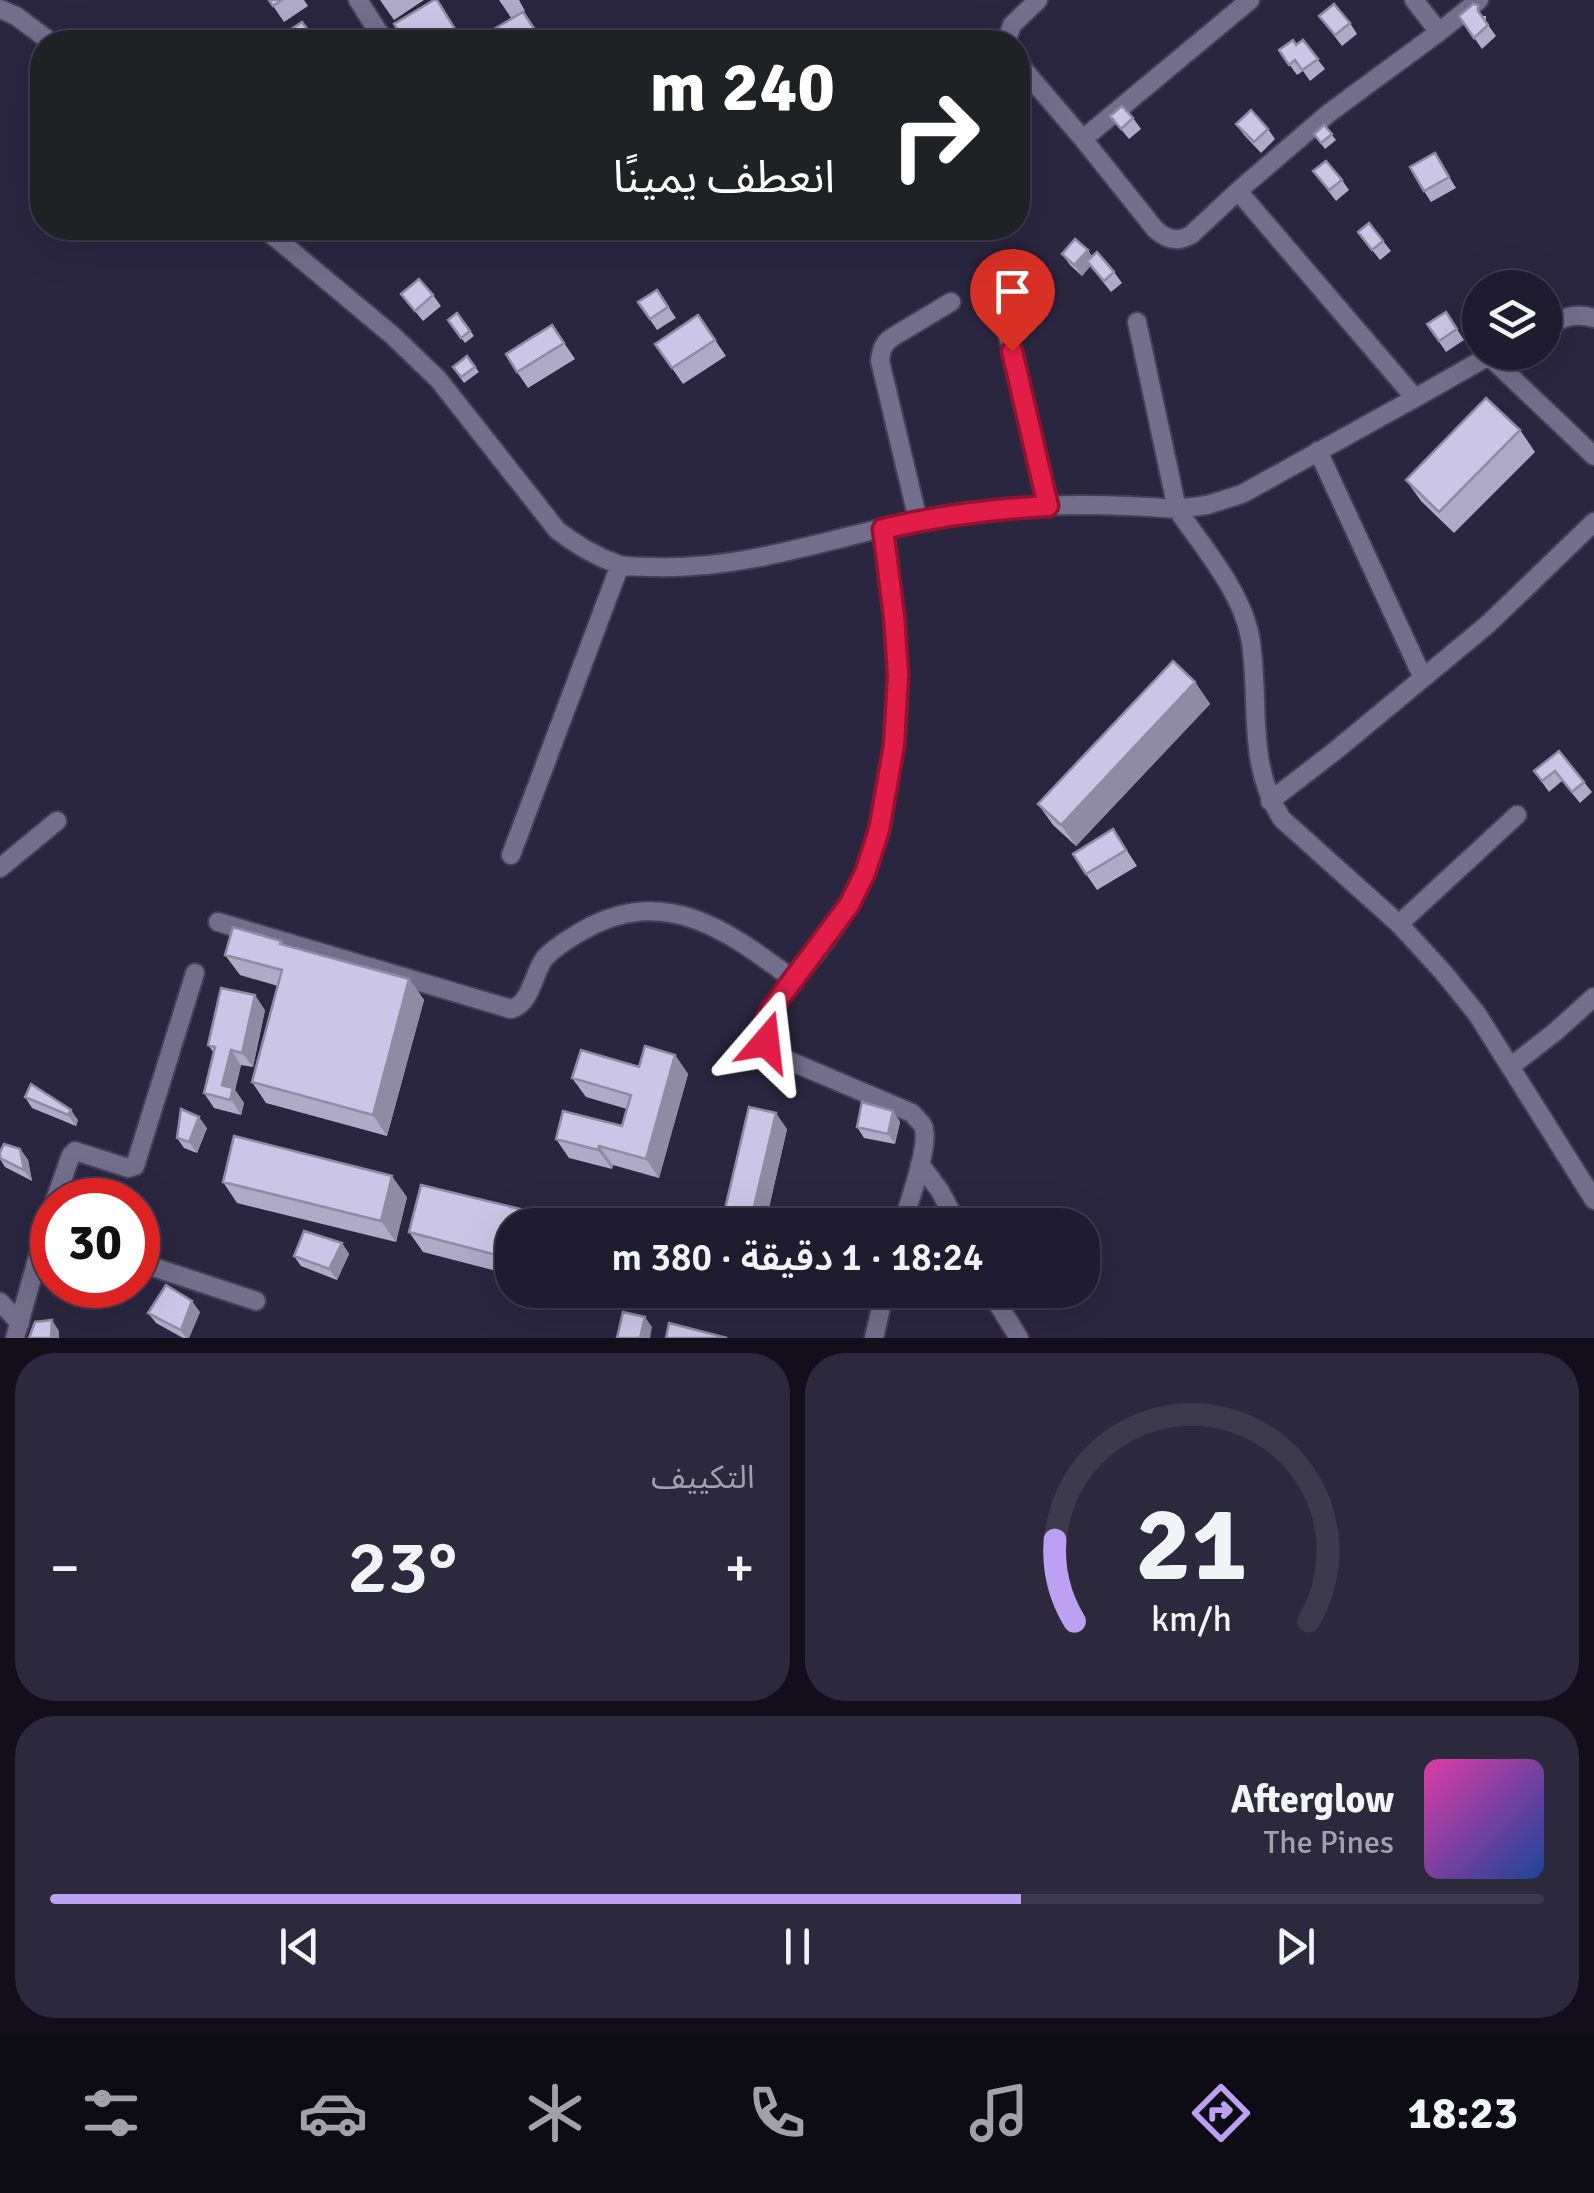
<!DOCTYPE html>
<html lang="ar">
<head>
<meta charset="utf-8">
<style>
	:root { --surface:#201c30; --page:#2d293c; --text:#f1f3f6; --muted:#a2a1ab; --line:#3d3a4c; --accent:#bca0f2 }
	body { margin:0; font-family:Signika,"Noto Sans Arabic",sans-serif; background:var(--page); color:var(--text); direction:rtl; height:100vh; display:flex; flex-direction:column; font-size:38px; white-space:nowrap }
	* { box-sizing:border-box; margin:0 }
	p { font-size:32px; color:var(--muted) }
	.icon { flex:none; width:55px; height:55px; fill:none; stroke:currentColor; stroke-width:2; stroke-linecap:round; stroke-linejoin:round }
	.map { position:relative; height:1338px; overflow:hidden; direction:ltr }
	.drawer { display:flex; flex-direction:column; gap:15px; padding:15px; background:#120f1a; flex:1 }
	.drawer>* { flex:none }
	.banner { position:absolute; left:30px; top:30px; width:1000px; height:210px; border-radius:40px; box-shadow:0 10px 40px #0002,0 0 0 2px var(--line); direction:rtl; background:#202124; color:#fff; overflow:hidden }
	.controls { position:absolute; left:1462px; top:270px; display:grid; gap:20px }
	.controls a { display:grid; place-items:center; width:100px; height:100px; border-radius:50%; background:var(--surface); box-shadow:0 10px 40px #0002,0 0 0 2px var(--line); font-size:50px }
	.speed { position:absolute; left:30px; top:1178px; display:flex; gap:20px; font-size:50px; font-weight:700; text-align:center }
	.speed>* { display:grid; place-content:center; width:130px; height:130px; border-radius:50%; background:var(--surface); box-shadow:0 10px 40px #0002,0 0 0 2px var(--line); line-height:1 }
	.speed .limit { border:15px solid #d22; background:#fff; color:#111 }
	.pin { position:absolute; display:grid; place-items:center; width:85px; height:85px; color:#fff; margin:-102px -42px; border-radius:50% 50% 50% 0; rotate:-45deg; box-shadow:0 0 10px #0007 }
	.pin .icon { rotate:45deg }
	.me { position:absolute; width:110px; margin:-55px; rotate:17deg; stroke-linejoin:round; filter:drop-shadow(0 0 8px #0008) }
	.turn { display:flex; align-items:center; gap:35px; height:210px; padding:0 30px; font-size:45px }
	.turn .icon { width:130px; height:130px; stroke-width:2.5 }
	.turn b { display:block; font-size:70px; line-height:85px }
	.big { font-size:75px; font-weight:600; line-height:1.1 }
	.drawer .widget { flex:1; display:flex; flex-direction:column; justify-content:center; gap:15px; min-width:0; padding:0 35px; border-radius:40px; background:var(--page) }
	.drawer .dial { align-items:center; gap:0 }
	.dial svg { height:260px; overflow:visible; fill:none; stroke:var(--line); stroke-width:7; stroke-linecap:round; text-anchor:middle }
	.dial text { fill:var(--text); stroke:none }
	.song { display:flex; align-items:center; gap:30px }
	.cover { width:120px; height:120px; border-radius:15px; background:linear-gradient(135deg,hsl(320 70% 55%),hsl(220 70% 35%)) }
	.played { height:10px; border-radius:5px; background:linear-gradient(90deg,var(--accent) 65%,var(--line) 65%) }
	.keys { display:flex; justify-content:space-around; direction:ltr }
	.heat { display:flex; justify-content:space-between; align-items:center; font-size:55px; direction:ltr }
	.drawer .tiles { flex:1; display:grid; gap:15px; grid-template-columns:1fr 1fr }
	.widget:last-child { grid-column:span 2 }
	.trip { position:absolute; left:495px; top:1208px; width:605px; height:100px; border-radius:40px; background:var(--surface); box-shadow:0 10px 40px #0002,0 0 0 2px var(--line); font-weight:600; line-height:100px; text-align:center; direction:rtl }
	.tabs { display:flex; height:160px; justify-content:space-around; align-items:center; background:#0d0b13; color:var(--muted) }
	.tabs .icon { width:70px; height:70px }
	.tabs .active { color:var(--accent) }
	.tabs b { font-size:45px; color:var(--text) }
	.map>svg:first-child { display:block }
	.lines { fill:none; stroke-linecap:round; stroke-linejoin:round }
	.minor-casing { stroke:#454056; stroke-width:22 }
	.minor { stroke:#736e8b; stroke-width:18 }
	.wall { fill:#afaac7 }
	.shaded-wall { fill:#8e8ba2 }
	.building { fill:#cbc6e7; stroke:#8e8ba2; stroke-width:2.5 }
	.route-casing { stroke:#92132f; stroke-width:25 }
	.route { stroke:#e11d48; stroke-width:18 }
</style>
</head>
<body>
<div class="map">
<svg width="1594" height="1338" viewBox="0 0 1594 1338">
	<rect width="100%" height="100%" fill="#2b2640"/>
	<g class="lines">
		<defs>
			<path id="minor" d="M358,0L385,42
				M1414,0L1439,32L1479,0
				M0,9L16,16L51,42
				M1006,42L1012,25L1038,0
				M1018,63L1083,139L1155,229C1167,240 1178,243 1192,234L1238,191L1329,113L1439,32
				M1083,139L1250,0
				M1238,191L1415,398L1496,352
				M264,228L392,335L438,379L557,530C575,544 595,556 617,564C628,568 642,566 655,567C744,570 831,538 918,520C1002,503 1092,502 1177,509C1202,546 1242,592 1250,637C1261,699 1245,763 1282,819L1399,924L1443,972L1477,1014L1594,1200
				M1004,319L1048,506
				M1137,322L1177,509L1207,505L1242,494L1415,398
				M1545,327C1562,318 1575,312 1594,318
				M1489,356L1594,456
				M1318,451L1423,678
				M918,520L880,361C881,351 883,344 891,338L951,302
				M883,529C891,593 900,656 897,720C896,748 890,776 884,803C877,839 868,872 850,904C828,941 798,975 771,1008C759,1033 763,1043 785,1059L912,1113C915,1117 921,1122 923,1126C931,1144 908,1205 902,1225
				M1270,801L1335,751L1487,625L1594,522
				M511,855L620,565
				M0,868L57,821
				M218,922L511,1009C531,1004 533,974 544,959C553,948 570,938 582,931C665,883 728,931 794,980
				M1399,924L1517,815
				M1510,1067L1555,1032L1594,997
				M920,1164L940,1191L958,1225
				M55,1200L71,1155L75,1151L128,1168L135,1166L195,973
				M138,1262L256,1301
				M989,1290L1019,1338
				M0,1302L20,1323
				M15,1338L52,1207
				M874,1338L885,1290"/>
		</defs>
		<use href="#minor" class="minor-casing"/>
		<use href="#minor" class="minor"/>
	</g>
	<path class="wall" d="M269,0H304L308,6L284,22Z
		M380,0H424L394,20Z
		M499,0H519L525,11L524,12L544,42H472L512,19Z
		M1319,16L1350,23L1357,34L1342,46Z
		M1459,16H1486V22L1496,36L1482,49Z
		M1303,40L1325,69L1310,81L1303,71L1297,75L1279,50L1296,45Z
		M1110,116L1133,118L1141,129L1129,139Z
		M1236,124L1268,129L1275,139L1261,153L1244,135Z
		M1324,125L1336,140L1325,149L1314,134Z
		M1435,153L1456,188L1431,202L1424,191Z
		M1313,171L1342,180L1349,190L1336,201Z
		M1358,232L1383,241L1391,251L1380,260Z
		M1088,250L1092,257L1114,272L1122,283L1111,292L1090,266L1082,276L1070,265L1062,254Z
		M657,290L676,318L657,330L638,302Z
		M401,294L433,295L441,306L423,321Z
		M1446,312L1464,340L1446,352L1427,324Z
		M457,313L474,336L465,343L448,320Z
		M698,315L726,356L683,384L655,344Z
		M552,325L575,359L528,388L517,372Z
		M467,356L479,372L464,383L453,367Z
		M1520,430L1535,452L1454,533L1421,501L1406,480Z
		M1195,682L1210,704L1076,846L1053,825L1038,804Z
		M1559,751L1592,792L1580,803L1562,781L1549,792L1534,771Z
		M1113,829L1137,866L1097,890L1086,874Z
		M281,941L284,945L409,979L424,1000L387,1136L266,1103L252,1082L278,986L240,975L225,955Z
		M265,1010L253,1067L241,1065L235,1090L244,1103L241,1115L214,1108L204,1093L214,1053L208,1045Z
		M675,1055L688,1074L659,1178L613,1165L612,1169L569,1158L556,1139L622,1126L627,1109L586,1097L572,1078L639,1067Z
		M31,1084L78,1120L76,1126L32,1108L25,1097Z
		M893,1111L900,1122L895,1144L864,1138L857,1127Z
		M207,1128L197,1153L184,1148L177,1138Z
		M787,1129L765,1225H737L725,1209Z
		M20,1149L28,1160L32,1181L5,1167L0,1159V1152Z
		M223,1182L407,1197L396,1242L237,1203Z
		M512,1225V1275L423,1252L409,1232Z
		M342,1243L349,1254L337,1280L301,1266L294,1256Z
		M569,1290H603L601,1298Z
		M200,1312L189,1338H183L156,1323L148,1313Z"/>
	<path class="shaded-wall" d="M1088,250L1095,261L1082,276L1074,265Z
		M1195,682L1210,704L1076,846L1061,825Z
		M409,979L424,1000L387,1136L373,1115Z
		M255,995L265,1010L253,1067L242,1053Z
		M231,1050L241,1065L235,1090L244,1103L241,1115L222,1085Z
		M675,1055L688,1074L659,1178L646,1159Z
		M71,1110L78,1120L76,1126L68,1115Z
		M893,1111L900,1122L895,1144L888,1134Z
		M776,1113L787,1129L765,1225H759L752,1215Z
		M199,1117L207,1128L197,1153L189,1142Z
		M599,1146L613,1165L612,1169L598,1150Z
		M20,1149L28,1160L32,1181L24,1170Z
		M392,1176L407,1197L396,1242L381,1221Z
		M342,1243L349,1254L337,1280L329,1269Z
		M595,1290H603L601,1298Z
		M192,1301L200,1312L189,1338H186L181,1330Z
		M645,1317L652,1327L650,1338H640Z
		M52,1320L59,1331V1338H51Z"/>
	<path class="building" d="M269,0H282L273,6Z
		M434,0H437L463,42H406L394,24Z
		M1334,4L1350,23L1335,35L1319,16Z
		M1473,4L1478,5V11L1488,25L1474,38L1459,16Z
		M523,12L543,42H472Z
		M302,22L317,42H291L284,34Z
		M330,37L335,42H323Z
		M1293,40L1296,45L1303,40L1318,59L1302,70L1295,60L1289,65L1279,50Z
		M1122,106L1133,118L1121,129L1110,116Z
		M1251,110L1268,129L1254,142L1236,124Z
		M1324,125L1332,134L1321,143L1314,134Z
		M1435,153L1449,177L1424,191L1410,167Z
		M1326,161L1342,180L1329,190L1313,171Z
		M1369,223L1383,241L1372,250L1358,232Z
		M1075,239L1088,250L1074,265L1062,254Z
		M1097,252L1114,272L1104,281L1087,261Z
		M419,279L433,295L415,311L401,294Z
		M657,290L668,307L650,319L638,302Z
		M1446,312L1457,329L1439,341L1427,324Z
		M457,313L470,331L461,338L448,320Z
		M698,315L715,340L672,368L655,344Z
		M552,325L564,343L517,372L506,354Z
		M467,356L475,367L461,377L453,367Z
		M1486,398L1520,430L1439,512L1406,480Z
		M1173,661L1195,682L1061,825L1038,804Z
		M1559,751L1584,782L1572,792L1555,771L1542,781L1534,771Z
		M1113,829L1126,850L1086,874L1073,854Z
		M233,927L281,941L280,944L409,979L373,1115L252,1082L282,970L225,955Z
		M221,988L255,995L242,1053L231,1050L222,1085L233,1088L230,1100L204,1093L215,1047L208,1045Z
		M645,1046L675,1055L646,1159L599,1146L598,1150L556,1139L563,1111L622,1126L631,1095L572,1078L581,1050L639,1067Z
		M31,1084L71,1110L68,1115L25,1097Z
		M862,1102L893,1111L888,1134L857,1127Z
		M749,1107L776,1113L752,1215L725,1209Z
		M181,1109L199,1117L189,1142L177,1138Z
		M234,1136L392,1176L381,1221L223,1182Z
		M4,1144L20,1149L24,1170L0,1158V1152Z
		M421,1185L586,1225H512V1259L409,1232Z
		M304,1231L342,1243L329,1269L294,1256Z
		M166,1285L192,1301L181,1330L148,1313Z
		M623,1312L645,1317L640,1338H617Z
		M52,1320L51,1338H29L35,1322Z
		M669,1323L727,1338H666Z"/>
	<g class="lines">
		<defs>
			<path id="route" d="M766,1042L765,1022L772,1008L849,905L865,873L879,830L894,745L898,675L894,616L883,529C937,516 992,509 1048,506L1012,351"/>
		</defs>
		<use href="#route" class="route-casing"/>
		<use href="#route" class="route"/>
	</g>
</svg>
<div class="controls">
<a><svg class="icon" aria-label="layers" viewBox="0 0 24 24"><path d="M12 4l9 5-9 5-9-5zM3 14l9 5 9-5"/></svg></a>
</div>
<div class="speed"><div class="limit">30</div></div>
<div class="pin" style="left:1012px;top:351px;background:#d93025"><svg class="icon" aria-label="arrive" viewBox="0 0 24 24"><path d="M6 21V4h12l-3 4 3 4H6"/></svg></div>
<svg class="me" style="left:766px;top:1042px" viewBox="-20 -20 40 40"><path d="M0-17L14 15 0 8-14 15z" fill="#e11d48" stroke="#fff" stroke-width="4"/></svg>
<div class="trip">18:24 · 1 دقيقة · 380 m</div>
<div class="banner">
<div class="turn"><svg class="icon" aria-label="right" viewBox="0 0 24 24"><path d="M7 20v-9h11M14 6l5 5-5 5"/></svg><div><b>240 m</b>انعطف يمينًا</div></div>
</div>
</div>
<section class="drawer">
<div class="tiles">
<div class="widget dial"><svg viewBox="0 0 100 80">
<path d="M14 69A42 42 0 1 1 86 69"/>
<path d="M14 69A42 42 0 0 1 8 44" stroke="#bca0f2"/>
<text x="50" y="56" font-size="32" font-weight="700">21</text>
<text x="50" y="72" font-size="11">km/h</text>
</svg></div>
<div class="widget"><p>التكييف</p>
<div class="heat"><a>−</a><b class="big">23°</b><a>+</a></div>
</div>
<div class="widget">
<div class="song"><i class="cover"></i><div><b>Afterglow</b><p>The Pines</p></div></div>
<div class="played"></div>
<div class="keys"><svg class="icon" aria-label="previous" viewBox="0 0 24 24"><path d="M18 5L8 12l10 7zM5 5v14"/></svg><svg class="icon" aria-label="pause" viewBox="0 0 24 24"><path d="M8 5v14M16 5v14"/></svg><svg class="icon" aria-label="next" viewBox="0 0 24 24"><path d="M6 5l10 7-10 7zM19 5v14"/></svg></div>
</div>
</div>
</section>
<nav class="tabs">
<b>18:23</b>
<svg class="icon active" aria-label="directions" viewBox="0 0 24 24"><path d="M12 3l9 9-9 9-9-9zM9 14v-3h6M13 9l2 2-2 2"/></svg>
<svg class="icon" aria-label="music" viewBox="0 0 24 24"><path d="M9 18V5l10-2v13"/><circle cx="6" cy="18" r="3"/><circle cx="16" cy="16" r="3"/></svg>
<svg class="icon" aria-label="phone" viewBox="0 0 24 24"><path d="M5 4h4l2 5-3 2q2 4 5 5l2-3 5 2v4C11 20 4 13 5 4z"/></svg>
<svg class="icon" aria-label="climate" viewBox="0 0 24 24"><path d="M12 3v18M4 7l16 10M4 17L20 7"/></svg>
<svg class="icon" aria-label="car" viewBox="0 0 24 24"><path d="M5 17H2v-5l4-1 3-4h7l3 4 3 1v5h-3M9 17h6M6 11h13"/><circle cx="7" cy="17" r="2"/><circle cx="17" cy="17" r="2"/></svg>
<svg class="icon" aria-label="filters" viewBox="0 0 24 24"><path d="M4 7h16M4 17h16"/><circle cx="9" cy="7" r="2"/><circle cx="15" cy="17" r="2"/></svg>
</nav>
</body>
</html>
